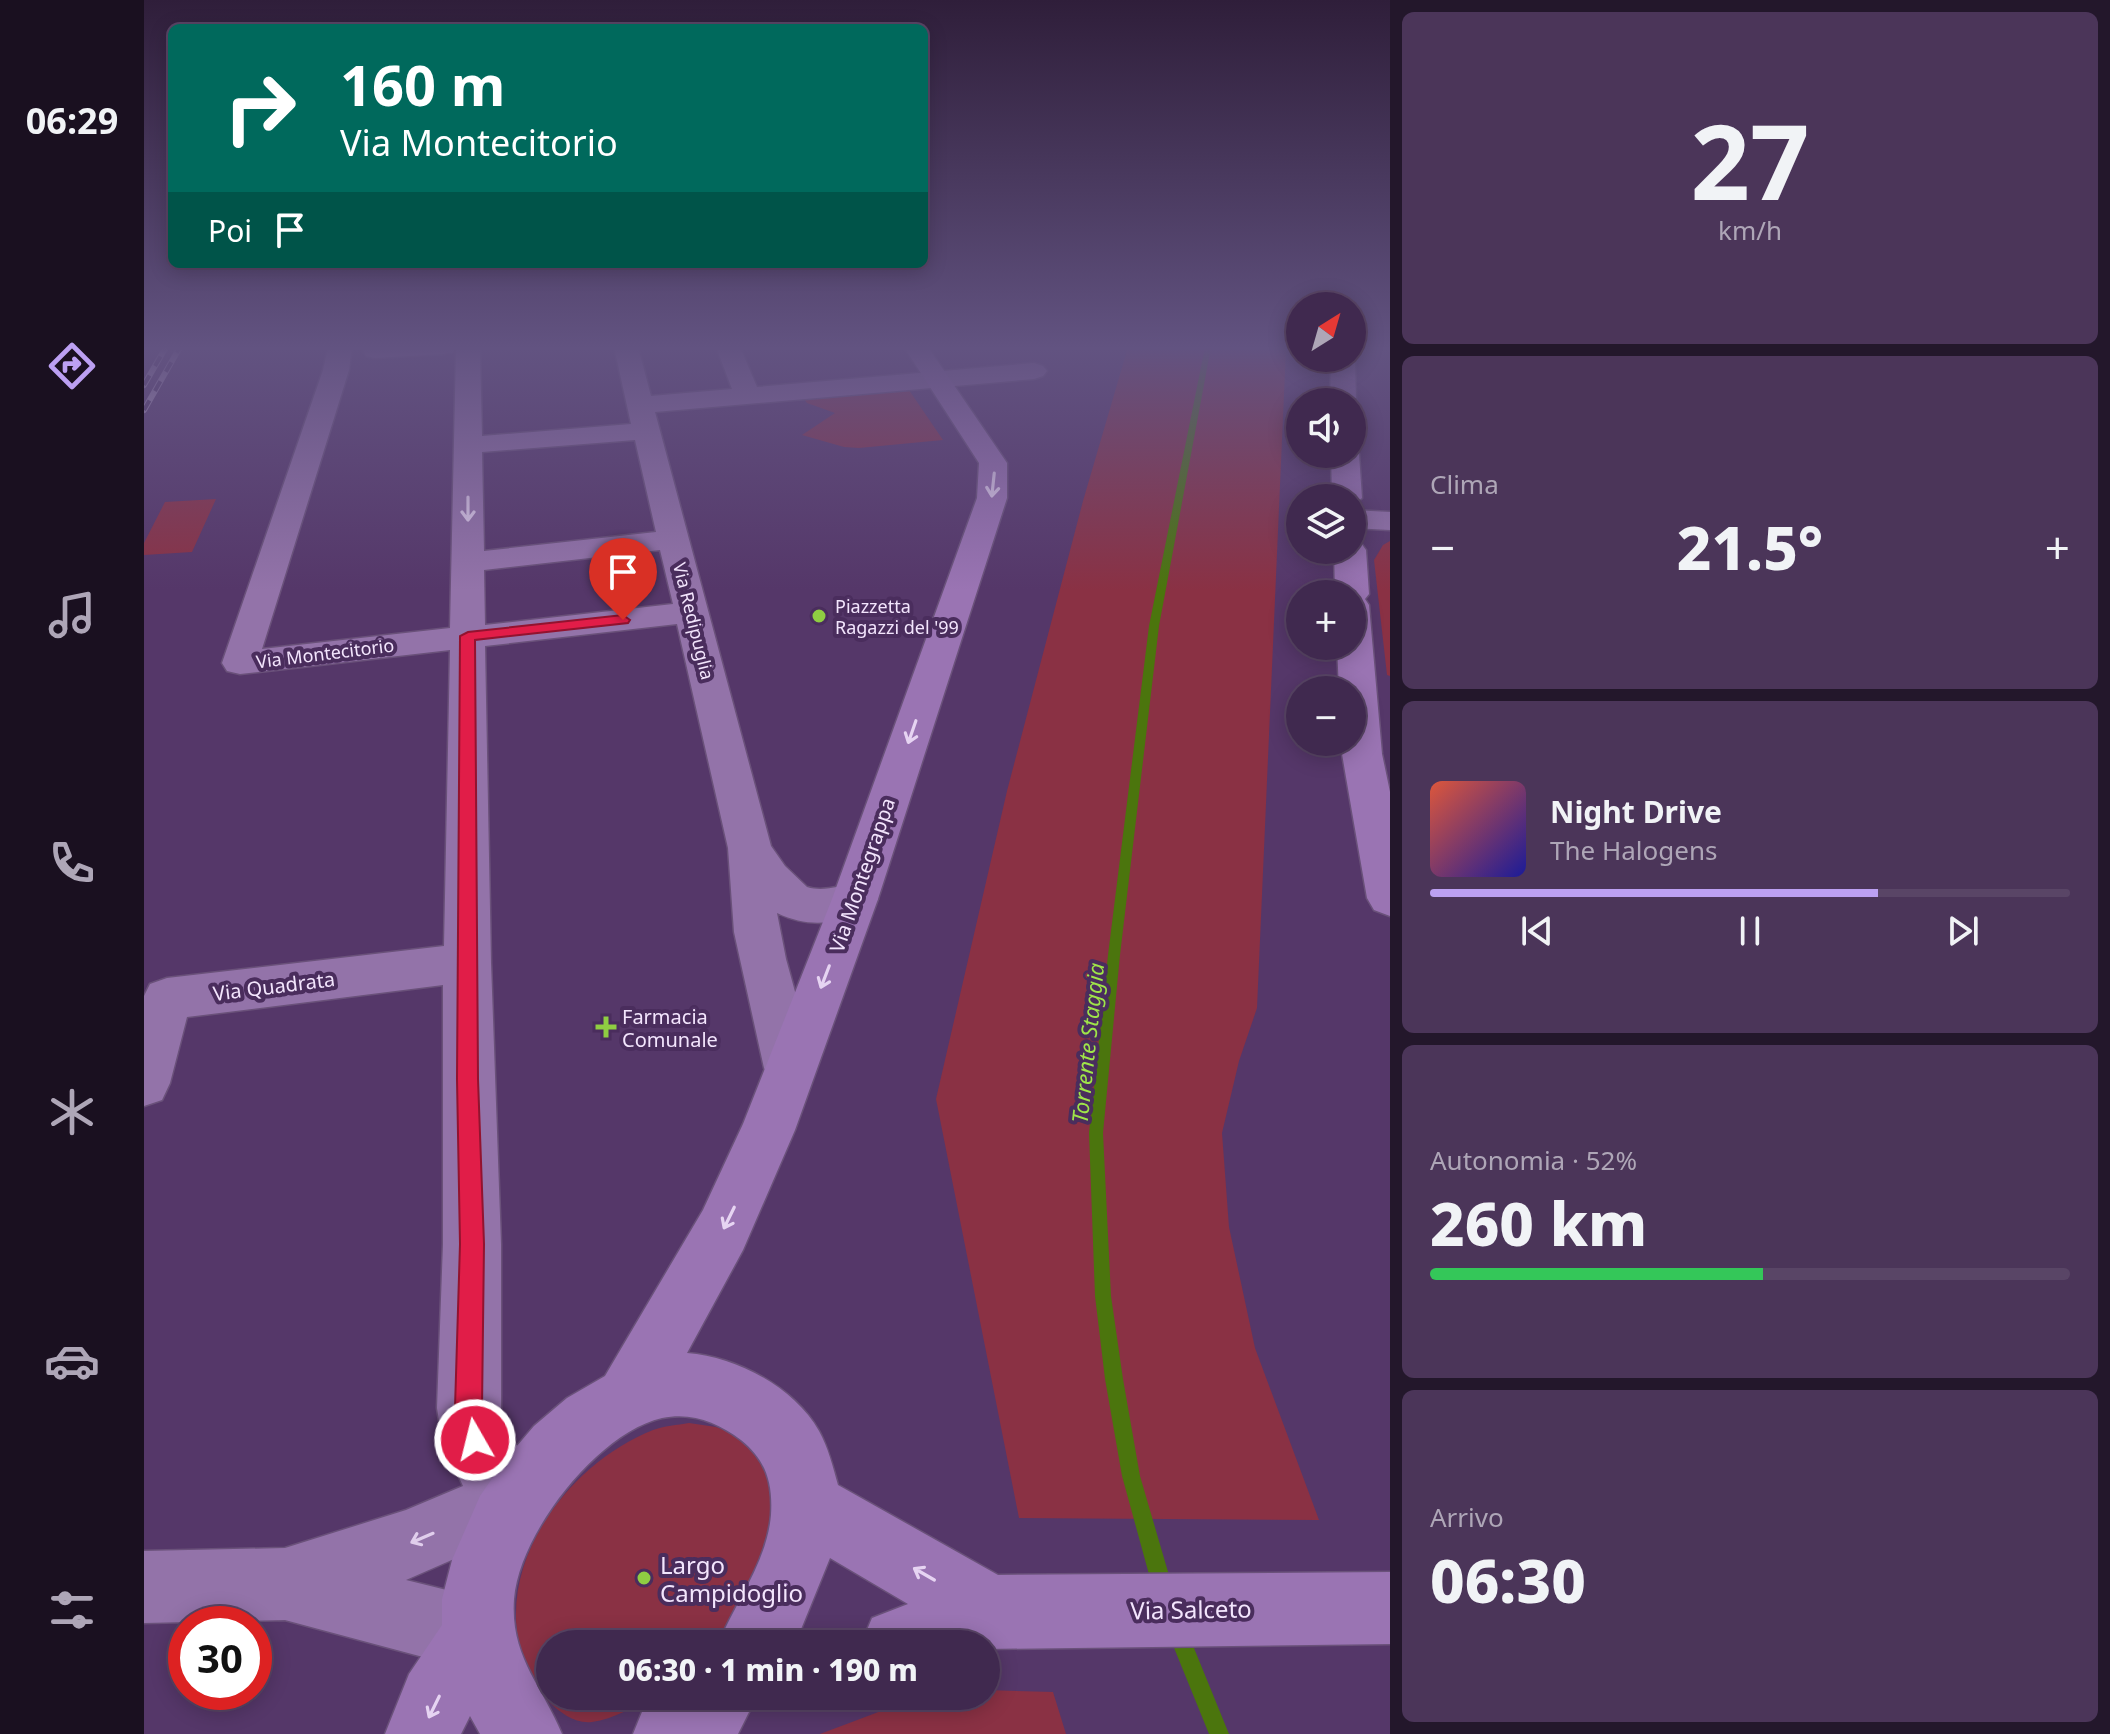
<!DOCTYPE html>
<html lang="it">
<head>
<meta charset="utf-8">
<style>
	:root { --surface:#40294f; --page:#4b3559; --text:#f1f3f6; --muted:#aea6b7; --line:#594566; --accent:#bca0f2 }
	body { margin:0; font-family:"Noto Sans",sans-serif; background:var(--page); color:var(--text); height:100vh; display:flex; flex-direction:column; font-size:30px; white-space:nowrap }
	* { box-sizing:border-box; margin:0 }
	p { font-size:26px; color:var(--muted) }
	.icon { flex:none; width:44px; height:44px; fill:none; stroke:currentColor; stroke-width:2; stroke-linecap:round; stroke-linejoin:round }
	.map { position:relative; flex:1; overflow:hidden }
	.sheet { display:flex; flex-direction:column; gap:12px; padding:12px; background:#23172b; width:720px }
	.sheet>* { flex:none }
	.hud { position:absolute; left:24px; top:24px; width:760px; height:244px; border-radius:12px; box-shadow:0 4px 20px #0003,0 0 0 2px var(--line); background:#00695c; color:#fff; overflow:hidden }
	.needle { width:52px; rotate:37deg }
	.buttons { position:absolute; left:1142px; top:292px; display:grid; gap:16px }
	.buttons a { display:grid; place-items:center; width:80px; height:80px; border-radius:50%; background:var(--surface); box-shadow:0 4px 20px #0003,0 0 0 2px var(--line); font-size:40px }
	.speed { position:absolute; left:24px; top:1606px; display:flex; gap:16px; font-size:40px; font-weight:700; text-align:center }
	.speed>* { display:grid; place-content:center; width:104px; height:104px; border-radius:50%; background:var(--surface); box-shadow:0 4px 20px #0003,0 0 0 2px var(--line); line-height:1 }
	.speed .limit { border:12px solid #d22; background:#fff; color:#111 }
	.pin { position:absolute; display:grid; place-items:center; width:68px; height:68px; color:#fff; margin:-82px -34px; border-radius:50% 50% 50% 0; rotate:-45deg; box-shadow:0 0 8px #0007 }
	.pin .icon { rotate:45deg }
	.me { position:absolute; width:88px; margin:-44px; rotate:352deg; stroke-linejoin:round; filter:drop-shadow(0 0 6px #0008) }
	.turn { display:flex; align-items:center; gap:28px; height:168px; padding:0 40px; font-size:36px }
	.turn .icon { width:104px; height:104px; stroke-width:2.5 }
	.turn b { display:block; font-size:56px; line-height:68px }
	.then { display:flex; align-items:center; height:76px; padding:0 40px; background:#0003; gap:16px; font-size:30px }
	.big { font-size:60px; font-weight:800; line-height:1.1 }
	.sheet .card { flex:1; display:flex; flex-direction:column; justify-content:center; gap:12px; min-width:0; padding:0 28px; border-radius:12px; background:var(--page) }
	.sheet .dial { align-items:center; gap:0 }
	.dial b { font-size:104px; line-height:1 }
	.song { display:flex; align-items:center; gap:24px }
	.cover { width:96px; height:96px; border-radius:12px; background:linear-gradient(135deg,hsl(10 70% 55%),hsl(240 70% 35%)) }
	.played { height:8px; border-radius:4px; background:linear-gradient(90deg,var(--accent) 70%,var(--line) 70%) }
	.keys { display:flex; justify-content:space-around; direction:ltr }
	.heat { display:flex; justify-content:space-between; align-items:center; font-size:44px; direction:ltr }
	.charge { height:12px; border-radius:6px; background:linear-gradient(90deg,#34c759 52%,var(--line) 0) }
	.trip { position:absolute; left:392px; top:1630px; width:464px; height:80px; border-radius:40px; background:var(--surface); box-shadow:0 4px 20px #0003,0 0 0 2px var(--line); font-weight:800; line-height:80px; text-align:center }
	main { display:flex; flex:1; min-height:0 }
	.dock { display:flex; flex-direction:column; width:144px; justify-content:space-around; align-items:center; background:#1a1020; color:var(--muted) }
	.dock .icon { width:56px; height:56px }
	.dock .active { color:var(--accent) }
	.dock b { font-size:36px; color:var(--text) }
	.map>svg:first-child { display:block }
	.green { fill:#8a3144 }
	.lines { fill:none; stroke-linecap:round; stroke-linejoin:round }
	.stream { fill:#4b750d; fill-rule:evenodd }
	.minor-casing { stroke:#6a517a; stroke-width:3 }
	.major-casing { stroke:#6a517a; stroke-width:3 }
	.minor { fill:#9373a9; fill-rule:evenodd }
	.major { fill:#9a74b3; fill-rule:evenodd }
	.rail-casing { stroke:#bda9ca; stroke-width:6 }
	.rail { stroke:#4a2d5d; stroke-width:4; stroke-dasharray:11; stroke-linecap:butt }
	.oneway { stroke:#e6d4f2 }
	.oneway2 { stroke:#e0ceec }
	.route { fill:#e11d48; stroke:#92132f; stroke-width:2 }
	.poi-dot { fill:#8fcd42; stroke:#4a2d5d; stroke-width:3 }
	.labels { text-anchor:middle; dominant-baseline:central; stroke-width:8; stroke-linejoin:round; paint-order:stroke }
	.far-poi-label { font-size:18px; fill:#f3e5fd; stroke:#4a2d5d; text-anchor:start }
	.far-street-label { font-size:18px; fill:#f3e5fd; stroke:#4a2d5d }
	.street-label { font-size:20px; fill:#f3e5fd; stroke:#4a2d5d }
	.poi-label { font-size:20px; fill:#f3e5fd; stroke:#4a2d5d; text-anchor:start }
	.water-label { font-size:22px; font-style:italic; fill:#9fe549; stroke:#4a2d5d }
	.near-poi-label { font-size:24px; fill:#f3e5fd; stroke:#4a2d5d; text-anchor:start }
	.near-street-label { font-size:24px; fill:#f3e5fd; stroke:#4a2d5d }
</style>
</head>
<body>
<main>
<nav class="dock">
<b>06:29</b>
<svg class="icon active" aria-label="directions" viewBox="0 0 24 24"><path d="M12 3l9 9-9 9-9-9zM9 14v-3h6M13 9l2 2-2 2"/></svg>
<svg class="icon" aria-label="music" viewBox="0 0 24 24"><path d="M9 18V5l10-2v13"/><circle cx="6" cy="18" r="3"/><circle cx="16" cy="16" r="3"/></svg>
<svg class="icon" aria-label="phone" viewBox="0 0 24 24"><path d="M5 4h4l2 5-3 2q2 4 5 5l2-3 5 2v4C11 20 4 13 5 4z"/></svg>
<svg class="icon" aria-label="climate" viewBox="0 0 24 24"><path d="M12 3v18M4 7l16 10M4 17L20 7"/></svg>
<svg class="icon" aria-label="car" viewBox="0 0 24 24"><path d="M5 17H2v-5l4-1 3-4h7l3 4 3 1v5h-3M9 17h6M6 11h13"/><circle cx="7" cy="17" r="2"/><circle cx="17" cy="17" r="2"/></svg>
<svg class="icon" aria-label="filters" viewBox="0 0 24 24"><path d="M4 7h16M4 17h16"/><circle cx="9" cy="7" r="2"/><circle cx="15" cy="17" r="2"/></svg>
</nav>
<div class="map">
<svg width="1246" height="1734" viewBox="0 0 1246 1734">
	<rect width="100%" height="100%" fill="#553769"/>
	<path class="green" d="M984,347L1142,349L1113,1008L1095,1061L1078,1133L1085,1227L1111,1348L1175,1520L875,1518L792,1099L863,791L939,501Z
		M765,390L799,440L715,448L700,447L658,435L691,413L663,403L660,399Z
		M72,499L48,552L0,555V543L21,502Z
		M1246,541V676L1243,675L1230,560L1239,545Z
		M545,1423L572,1427L598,1437L624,1465L636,1527L578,1644H406V1696H509C490,1707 470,1719 448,1722C431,1724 417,1713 405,1702C387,1685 378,1663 374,1639C359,1551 429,1462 509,1430C520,1426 533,1425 545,1423Z
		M842,1690L909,1692L922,1734H676L777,1696H842Z"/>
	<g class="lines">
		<path class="stream" d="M1061,347H1067L1015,626L976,955L959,1133L967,1296L979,1379L996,1476L1029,1589L1026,1596L1019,1599L1012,1596L1009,1589L978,1476L961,1379L951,1296L945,1133L964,955L1005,626Z
			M1034,1623L1041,1626L1085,1734H1065L1024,1633L1027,1626Z"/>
		<defs>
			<path id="minor" d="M184,347H208L205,370L118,649L306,628L312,347L309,352L300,354L231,358L222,356L219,351L222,347H336L338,436L487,424L470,347H494L507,396L588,389L572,347H596L613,387L890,363L899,366L903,371L899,376L890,379L511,412L627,846L641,866L663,887C686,894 703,879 727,887L734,899L727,911C692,923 667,929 633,913L642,959L672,1068L664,1084L646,1091L628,1084L620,1068L590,932L584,848L533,624L341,646L347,963L357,1244V1408L363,1435L399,1472L409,1496L399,1520L262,1580L335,1598L361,1609L372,1635L361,1661L335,1672L141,1620L0,1623V1551L141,1548L262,1510L319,1486L298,1440L293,1408L299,1244V985L43,1017L26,1083L18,1100L0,1106V996L6,984L23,978L300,946L306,650L96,674L83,671L78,663L179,370ZM491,440L512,532L340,551L338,452ZM516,550L529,604L341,625L340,570Z
				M1208,510L1246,512V530L1208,528Z"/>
			<path id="major" d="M760,347H784L863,463V498L734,899L651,1130L599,1250L543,1353C593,1357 650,1387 675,1431C684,1447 689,1467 694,1485L854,1575L1246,1572V1644L842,1649V1644H717L728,1618L764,1604L686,1558L651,1644H574C592,1601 623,1562 627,1515C629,1483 622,1460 597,1440C573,1422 548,1412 518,1418C453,1433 375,1534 370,1599C366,1657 398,1685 418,1734H336L326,1716L317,1734H241L265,1674L298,1625V1599L308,1560L336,1496L361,1460L390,1426L423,1398L461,1376L559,1210L599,1124L688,899L833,498L835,463Z
				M1208,353L1211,358L1212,402L1208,408V402H1186L1187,358H1208Z
				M1208,447L1215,454L1218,498L1208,506V498H1188L1187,454H1208Z
				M1208,541L1217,543L1222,550L1225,594L1221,599L1225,605L1238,754L1246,792V916L1230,910L1223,898L1198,754V742H1208V690H1195L1193,646H1208V594H1191L1190,550H1208Z
				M516,1696H613L594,1734H489L500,1707Z"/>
		</defs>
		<use href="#minor" class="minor-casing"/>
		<use href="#major" class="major-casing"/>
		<use href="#minor" class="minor"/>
		<use href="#major" class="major"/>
		<defs>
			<path id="rail" d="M0,385L22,347
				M0,410L36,347"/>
		</defs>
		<use href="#rail" class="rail-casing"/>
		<use href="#rail" class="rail"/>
	</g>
	<defs><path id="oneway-shaft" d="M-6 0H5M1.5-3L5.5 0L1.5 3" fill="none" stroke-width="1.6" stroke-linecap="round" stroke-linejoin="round" transform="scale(2)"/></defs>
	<g class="oneway">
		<use href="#oneway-shaft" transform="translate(849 485) rotate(96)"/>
		<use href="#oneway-shaft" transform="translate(768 732) rotate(109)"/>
		<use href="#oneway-shaft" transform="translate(681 977) rotate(111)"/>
		<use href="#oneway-shaft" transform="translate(585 1218) rotate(116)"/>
		<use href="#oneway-shaft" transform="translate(780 1574) rotate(-150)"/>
		<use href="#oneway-shaft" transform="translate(290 1707) rotate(116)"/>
	</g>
	<g class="oneway2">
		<use href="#oneway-shaft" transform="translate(324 509) rotate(90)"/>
		<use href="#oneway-shaft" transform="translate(278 1538) rotate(157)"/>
	</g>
	<linearGradient id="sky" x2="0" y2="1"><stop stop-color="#2f1e3a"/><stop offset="0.59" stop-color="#625381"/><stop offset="1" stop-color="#625381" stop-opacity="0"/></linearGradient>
	<rect width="1246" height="590" fill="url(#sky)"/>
	<path class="route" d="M479,615L486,620L484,623L331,640L334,1079L340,1244L338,1408L344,1440L340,1449L331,1453L321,1449L311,1408L316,1244L313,1079L316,636L324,632Z"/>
	<g class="poi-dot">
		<circle cx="675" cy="616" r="8"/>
		<path d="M458 1015h8v8h8v8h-8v8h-8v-8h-8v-8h8z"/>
		<circle cx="500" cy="1578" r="8"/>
	</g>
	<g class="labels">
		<g class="far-poi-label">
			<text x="691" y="606">Piazzetta<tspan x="691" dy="21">Ragazzi del '99</tspan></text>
		</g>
		<g class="far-street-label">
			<text transform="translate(550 621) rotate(76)">Via Redipuglia</text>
			<text transform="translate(181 653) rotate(-7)">Via Montecitorio</text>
		</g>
		<g class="street-label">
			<text transform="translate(718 875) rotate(-71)">Via Montegrappa</text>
			<text transform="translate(130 986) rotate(-7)">Via Quadrata</text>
		</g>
		<g class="poi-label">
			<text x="478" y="1016">Farmacia<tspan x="478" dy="23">Comunale</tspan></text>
		</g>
		<g class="water-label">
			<text transform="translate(943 1043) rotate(-84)">Torrente Staggia</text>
		</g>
		<g class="near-poi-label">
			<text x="516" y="1564">Largo<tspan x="516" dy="28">Campidoglio</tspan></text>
		</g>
		<g class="near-street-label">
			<text transform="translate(1047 1609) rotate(-1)">Via Salceto</text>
		</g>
	</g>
</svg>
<div class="buttons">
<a><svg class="needle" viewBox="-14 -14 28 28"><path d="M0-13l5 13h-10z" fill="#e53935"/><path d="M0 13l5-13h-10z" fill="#aea6b7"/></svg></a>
<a><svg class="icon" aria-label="sound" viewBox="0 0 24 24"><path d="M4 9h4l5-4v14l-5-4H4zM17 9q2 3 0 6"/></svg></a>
<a><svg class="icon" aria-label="layers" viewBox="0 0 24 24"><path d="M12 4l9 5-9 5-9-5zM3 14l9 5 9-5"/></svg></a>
<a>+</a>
<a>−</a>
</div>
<div class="speed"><div class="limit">30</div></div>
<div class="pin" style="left:479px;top:620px;background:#d93025"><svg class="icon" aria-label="arrive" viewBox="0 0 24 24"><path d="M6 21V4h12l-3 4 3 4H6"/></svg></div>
<svg class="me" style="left:331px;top:1440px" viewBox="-20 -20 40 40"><circle r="17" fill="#e11d48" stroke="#fff" stroke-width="3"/><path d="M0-11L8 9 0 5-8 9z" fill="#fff"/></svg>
<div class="trip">06:30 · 1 min · 190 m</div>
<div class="hud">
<div class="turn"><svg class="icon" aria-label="right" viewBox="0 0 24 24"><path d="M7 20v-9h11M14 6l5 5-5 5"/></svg><div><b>160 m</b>Via Montecitorio</div></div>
<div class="then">Poi<svg class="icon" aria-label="arrive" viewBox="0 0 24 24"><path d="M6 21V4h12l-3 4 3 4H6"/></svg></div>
</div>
</div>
<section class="sheet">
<div class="card dial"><b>27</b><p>km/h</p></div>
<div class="card"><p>Clima</p>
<div class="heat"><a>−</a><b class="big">21.5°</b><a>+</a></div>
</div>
<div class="card">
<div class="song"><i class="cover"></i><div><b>Night Drive</b><p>The Halogens</p></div></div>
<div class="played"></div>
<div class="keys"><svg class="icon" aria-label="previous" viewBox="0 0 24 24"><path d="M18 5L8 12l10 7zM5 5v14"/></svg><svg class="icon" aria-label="pause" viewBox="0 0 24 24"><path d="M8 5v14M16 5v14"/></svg><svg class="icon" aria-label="next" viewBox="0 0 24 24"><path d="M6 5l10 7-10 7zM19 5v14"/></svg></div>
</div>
<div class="card"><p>Autonomia · 52%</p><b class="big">260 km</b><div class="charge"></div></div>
<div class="card"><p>Arrivo</p><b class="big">06:30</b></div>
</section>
</main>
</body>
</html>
